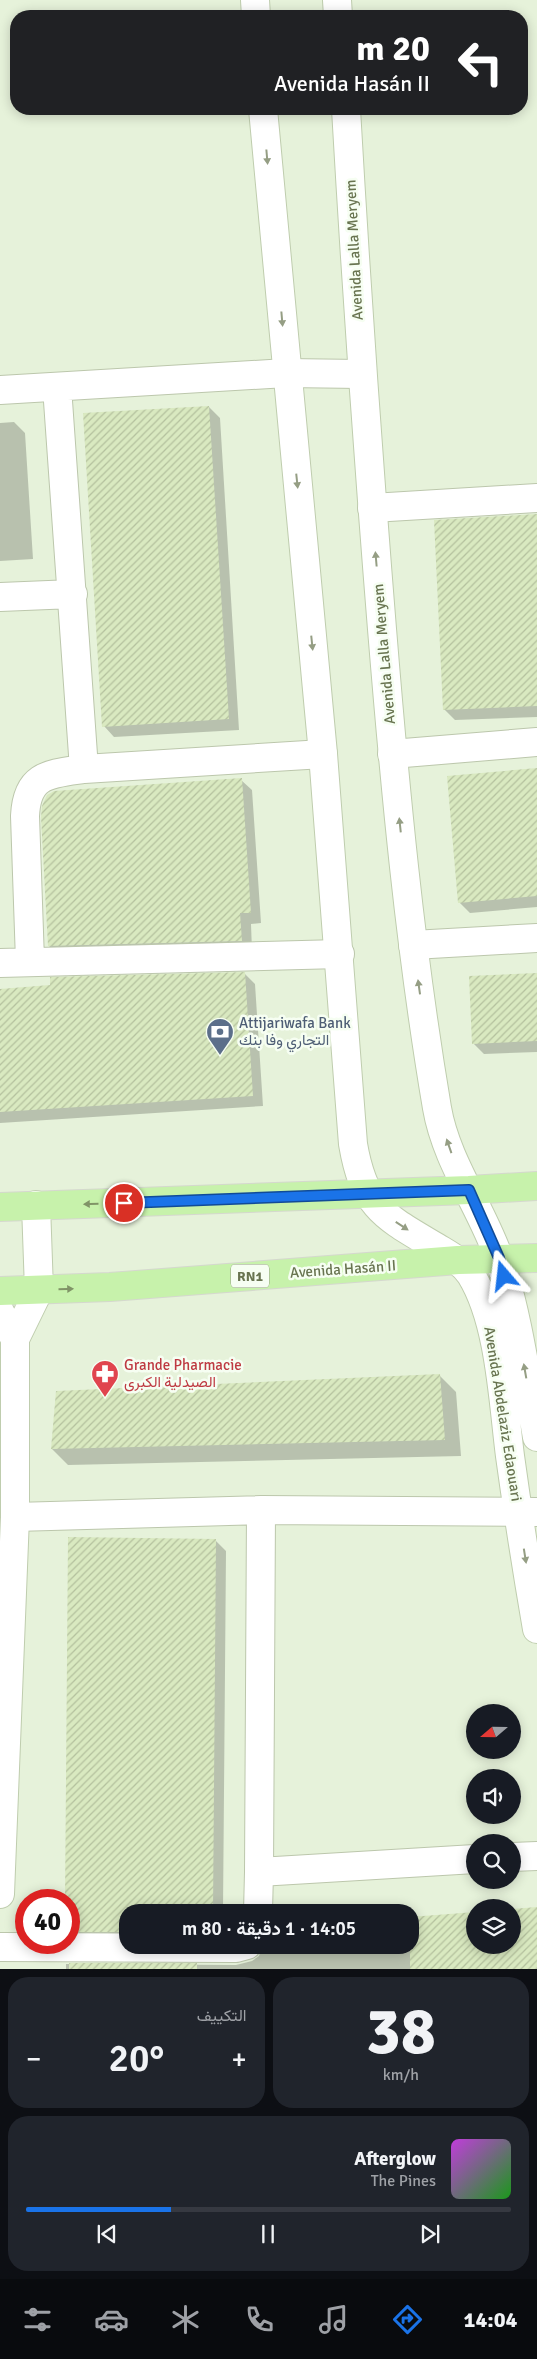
<!DOCTYPE html>
<html lang="ar">
<head>
<meta charset="utf-8">
<style>
	:root { --surface:#171b24; --page:#20242c; --text:#f1f3f6; --muted:#9ea1a6; --line:#363941; --accent:#1a73e8 }
	body { margin:0; font-family:Signika,Vazirmatn,sans-serif; background:var(--page); color:var(--text); direction:rtl; height:100vh; display:flex; flex-direction:column; font-size:19px; white-space:nowrap }
	* { box-sizing:border-box; margin:0 }
	p { font-size:16px; color:var(--muted) }
	.icon { flex:none; width:28px; height:28px; fill:none; stroke:currentColor; stroke-width:2; stroke-linecap:round; stroke-linejoin:round }
	.map { position:relative; height:1969px; overflow:hidden; direction:ltr }
	.sheet { display:flex; flex-direction:column; gap:8px; padding:8px; background:#0d0f14; flex:1 }
	.sheet>* { flex:none }
	.hud { position:absolute; left:10px; top:10px; width:518px; height:105px; border-radius:20px; box-shadow:0 2px 12px #0003; direction:rtl; background:#202124; color:#fff; overflow:hidden }
	.needle { width:32px; rotate:250deg }
	.fabs { position:absolute; left:466px; top:1704px; display:grid; gap:10px }
	.fabs a { display:grid; place-items:center; width:55px; height:55px; border-radius:50%; background:var(--surface); box-shadow:0 2px 12px #0003; font-size:25px }
	.speed { position:absolute; left:15px; top:1889px; display:flex; gap:10px; font-size:25px; font-weight:700; text-align:center }
	.speed>* { display:grid; place-content:center; width:65px; height:65px; border-radius:50%; background:var(--surface); box-shadow:0 2px 12px #0003; line-height:1 }
	.speed .limit { border:8px solid #d22; background:#fff; color:#111 }
	.pin { position:absolute; display:grid; place-items:center; width:42px; height:42px; color:#fff; margin:-21px; border:2px solid #fff; border-radius:50%; box-shadow:0 1px 5px #0007 }
	.me { position:absolute; width:55px; margin:-28px; rotate:343deg; stroke-linejoin:round; filter:drop-shadow(0 0 4px #0008) }
	.turn { display:flex; align-items:center; gap:18px; height:105px; padding:0 15px; font-size:22px }
	.turn .icon { width:65px; height:65px; stroke-width:2.5 }
	.turn b { display:block; font-size:35px; line-height:42px }
	.big { font-size:38px; font-weight:600; line-height:1.1 }
	.sheet .tile { flex:1; display:flex; flex-direction:column; justify-content:center; gap:8px; min-width:0; padding:0 18px; border-radius:20px; background:var(--page) }
	.sheet .dial { align-items:center; gap:0 }
	.dial b { font-size:65px; line-height:1 }
	.song { display:flex; align-items:center; gap:15px }
	.cover { width:60px; height:60px; border-radius:8px; background:linear-gradient(135deg,hsl(290 70% 55%),hsl(120 70% 35%)) }
	.played { height:5px; border-radius:2px; background:linear-gradient(90deg,var(--accent) 30%,var(--line) 30%) }
	.keys { display:flex; justify-content:space-around; direction:ltr }
	.heat { display:flex; justify-content:space-between; align-items:center; font-size:28px; direction:ltr }
	.sheet .tiles { flex:1; display:grid; gap:8px; grid-template-columns:1fr 1fr }
	.tile:last-child { grid-column:span 2 }
	.trip { position:absolute; left:119px; top:1904px; width:300px; height:50px; border-radius:20px; background:var(--surface); box-shadow:0 2px 12px #0003; font-weight:600; line-height:50px; text-align:center; direction:rtl }
	.tab-bar { display:flex; height:80px; justify-content:space-around; align-items:center; background:#090b0e; color:var(--muted) }
	.tab-bar .icon { width:35px; height:35px }
	.tab-bar .on { color:var(--accent) }
	.tab-bar b { font-size:22px; color:var(--text) }
	.map>svg:first-child { display:block }
	.residential { fill:#e6f2da; fill-rule:evenodd }
	.shadow { fill:#0003 }
	.building { fill:url(#building-hatch) }
	.lines { fill:none; stroke-linecap:round; stroke-linejoin:round }
	.street-casing { stroke:#bcc7ac; stroke-width:30 }
	.secondary-casing { stroke:#bfcdae; stroke-width:30 }
	.primary-casing { stroke:#d5d8ce; stroke-width:30 }
	.street { stroke:#fff; stroke-width:28 }
	.secondary { stroke:#fff; stroke-width:28 }
	.primary { stroke:#c7f2ab; stroke-width:28 }
	.oneway { fill:#959e84 }
	.oneway2 { fill:#809467 }
	.route-casing { stroke:#114b97; stroke-width:12 }
	.route { stroke:#1a73e8; stroke-width:9 }
	.labels { text-anchor:middle; dominant-baseline:central; stroke-width:5; stroke-linejoin:round; paint-order:stroke }
	.shield { fill:#f6fef2; stroke:#939d81; stroke-width:1 }
	.shield-label { font-size:14px; font-weight:bold; fill:#687450 }
	.street-label { font-size:15px; fill:#687450; stroke:#f6fef2 }
	.service-label { font-size:15px; fill:#4e5e75; stroke:#f6fef2; text-anchor:start }
	.health-label { font-size:15px; fill:#be3a42; stroke:#f6fef2; text-anchor:start }
</style>
</head>
<body>
<div class="map">
<svg width="537" height="1969" viewBox="0 0 537 1969">
	<defs>
		<pattern id="building-hatch" width="6" height="6" patternUnits="userSpaceOnUse" patternTransform="scale(1.25)"><rect width="6" height="6" fill="#d9e9c0"/><path d="M-1 1l2-2M0 6l6-6M5 7l2-2" fill="none" stroke="#b4c19e"/></pattern>
	</defs>
	<rect width="100%" height="100%" fill="#f2fbeb"/>
	<path class="residential" d="M0,0H537V1969H0ZM16,16H521V109H16ZM475,1712H512V1750H475ZM475,1778H512V1815H475ZM475,1842H512V1880H475ZM26,1900H69V1942H26ZM475,1908H512V1945H475ZM128,1912H410V1945H128Z"/>
	<path class="shadow" d="M209,407L220,418L239,730L114,737L104,726Z
		M14,422L25,433L33,559L0,561V423Z
		M537,515V717L455,720L444,709Z
		M537,769V907L470,913L459,902Z
		M241,780L252,790L261,923L251,924L252,951L60,956L49,946Z
		M244,973L255,984L263,1106L0,1123V990Z
		M537,974V1052L484,1054L473,1043Z
		M440,1376L456,1392L461,1456L68,1465L52,1449Z
		M215,1540L226,1551L223,1912H128V1942H77L69,1933V1900H67Z
		M537,1908V1969H66V1964L236,1965L252,1961L259,1956L263,1945H410V1919L475,1913V1945H512Z"/>
	<path class="building" d="M209,406L229,719L102,727L83,413Z
		M537,514V706L443,710L434,520Z
		M537,768V896L458,903L447,776Z
		M242,778L251,913H240L242,941L48,946L41,817L42,806L47,795L54,791Z
		M245,972L253,1096L0,1112V989L50,985V977Z
		M537,973V1041L472,1044L469,976Z
		M440,1374L445,1440L51,1449L56,1391Z
		M68,1537L216,1539L213,1912H128V1932H69V1900H65Z
		M537,1907V1969H410V1917L475,1912V1945H512V1909Z
		M69,1963H197V1969H69Z"/>
	<g class="lines">
		<defs>
			<path id="street" d="M57,387L84,769
				M0,390L286,373L361,374
				M372,508L537,498
				M0,597L73,594
				M392,754L537,742
				M413,945L537,938
				M30,961L25,816C27,774 49,774 84,769L323,754
				M0,963L340,954
				M261,1510L259,1872L475,1859
				M15,1517L261,1510L537,1512
				M512,1857L537,1856
				M258,1912L259,1872
				M0,1947L236,1948L247,1945"/>
			<path id="secondary" d="M255,0L256,16
				M337,0L338,16
				M263,109L323,754L353,1144C364,1208 384,1216 436,1247C449,1255 463,1262 471,1275C500,1322 503,1402 510,1456C518,1514 527,1571 537,1629
				M346,109C356,283 368,456 382,629C395,789 410,949 437,1108C446,1161 481,1207 499,1258C518,1315 526,1377 537,1437
				M0,1312L15,1339
				M0,1894L15,1517V1339L39,1290L36,1205"/>
			<path id="primary" d="M0,1207L469,1190L537,1186
				M0,1291L110,1287L458,1260L537,1258"/>
		</defs>
		<use href="#street" class="street-casing"/>
		<use href="#secondary" class="secondary-casing"/>
		<use href="#primary" class="primary-casing"/>
		<use href="#street" class="street"/>
		<use href="#secondary" class="secondary"/>
		<use href="#primary" class="primary"/>
	</g>
	<defs><path id="oneway-solid" d="M-6-.8H1V-3.2L6.5 0L1 3.2V.8H-6Z" transform="scale(1.25)"/></defs>
	<g class="oneway">
		<use href="#oneway-solid" transform="translate(267 157) rotate(85)"/>
		<use href="#oneway-solid" transform="translate(282 319) rotate(85)"/>
		<use href="#oneway-solid" transform="translate(297 481) rotate(84)"/>
		<use href="#oneway-solid" transform="translate(376 559) rotate(-95)"/>
		<use href="#oneway-solid" transform="translate(312 643) rotate(84)"/>
		<use href="#oneway-solid" transform="translate(400 825) rotate(-96)"/>
		<use href="#oneway-solid" transform="translate(419 987) rotate(-98)"/>
		<use href="#oneway-solid" transform="translate(449 1146) rotate(-109)"/>
		<use href="#oneway-solid" transform="translate(402 1226) rotate(33)"/>
		<use href="#oneway-solid" transform="translate(525 1371) rotate(-100)"/>
		<use href="#oneway-solid" transform="translate(525 1556) rotate(81)"/>
	</g>
	<g class="oneway2">
		<use href="#oneway-solid" transform="translate(91 1204) rotate(179)"/>
		<use href="#oneway-solid" transform="translate(66 1289) rotate(-2)"/>
	</g>
	<g class="lines">
		<defs>
			<path id="route" d="M124,1203L469,1190L499,1258L504,1276"/>
		</defs>
		<use href="#route" class="route-casing"/>
		<use href="#route" class="route"/>
	</g>
	<defs>
		<symbol id="bank-pin" viewBox="-11 -11 22 30"><path d="M0 17L-7.5 6A9.5 9.5 0 1 1 7.5 6Z" fill="#5c6f8a" stroke="#f6fef2"/><path d="M-6-4H6V4H-6ZM0-2.3a2.3 2.3 0 1 0 0 4.6a2.3 2.3 0 1 0 0-4.6Z" fill="#fff"/></symbol>
		<symbol id="pharmacy-pin" viewBox="-11 -11 22 30"><path d="M0 17L-7.5 6A9.5 9.5 0 1 1 7.5 6Z" fill="#e0444e" stroke="#f6fef2"/><path d="M-2-6h4v4h4v4h-4v4h-4v-4h-4v-4h4Z" fill="#fff"/></symbol>
	</defs>
	<g fill-rule="evenodd">
		<use href="#bank-pin" x="204" y="1016" width="32" height="43"/>
		<use href="#pharmacy-pin" x="89" y="1358" width="32" height="43"/>
	</g>
	<g class="labels">
		<rect class="shield" x="231" y="1264.5" width="38" height="23" rx="4"/>
		<g class="shield-label">
			<text x="250" y="1276">RN1</text>
		</g>
		<g class="street-label">
			<text transform="translate(354 250) rotate(-93)">Avenida Lalla Meryem</text>
			<text transform="translate(384 654) rotate(-95)">Avenida Lalla Meryem</text>
			<text transform="translate(343 1269) rotate(-4)">Avenida Hasán II</text>
			<text transform="translate(503 1414) rotate(81)">Avenida Abdelaziz Edaouari</text>
		</g>
		<g class="service-label">
			<text x="239" y="1023">Attijariwafa Bank<tspan x="239" dy="17">التجاري وفا بنك</tspan></text>
		</g>
		<g class="health-label">
			<text x="124" y="1365">Grande Pharmacie<tspan x="124" dy="17">الصيدلية الكبرى</tspan></text>
		</g>
	</g>
</svg>
<div class="fabs">
<a><svg class="needle" viewBox="-14 -14 28 28"><path d="M0-13l5 13h-10z" fill="#e53935"/><path d="M0 13l5-13h-10z" fill="#9ea1a6"/></svg></a>
<a><svg class="icon" aria-label="sound" viewBox="0 0 24 24"><path d="M4 9h4l5-4v14l-5-4H4zM17 9q2 3 0 6"/></svg></a>
<a><svg class="icon" aria-label="search" viewBox="0 0 24 24"><circle cx="10" cy="10" r="6"/><path d="M15 15l6 6"/></svg></a>
<a><svg class="icon" aria-label="layers" viewBox="0 0 24 24"><path d="M12 4l9 5-9 5-9-5zM3 14l9 5 9-5"/></svg></a>
</div>
<div class="speed"><div class="limit">40</div></div>
<div class="pin" style="left:124px;top:1203px;background:#d93025"><svg class="icon" aria-label="arrive" viewBox="0 0 24 24"><path d="M6 21V4h12l-3 4 3 4H6"/></svg></div>
<svg class="me" style="left:504px;top:1276px" viewBox="-20 -20 40 40"><path d="M0-17L14 15 0 8-14 15z" fill="#1a73e8" stroke="#fff" stroke-width="4"/></svg>
<div class="trip">14:05 · 1 دقيقة · 80 m</div>
<div class="hud">
<div class="turn"><svg class="icon" aria-label="left" viewBox="0 0 24 24"><path d="M17 20v-9H6M10 6l-5 5 5 5"/></svg><div><b>20 m</b>Avenida Hasán II</div></div>
</div>
</div>
<section class="sheet">
<div class="tiles">
<div class="tile dial"><b>38</b><p>km/h</p></div>
<div class="tile"><p>التكييف</p>
<div class="heat"><a>−</a><b class="big">20°</b><a>+</a></div>
</div>
<div class="tile">
<div class="song"><i class="cover"></i><div><b>Afterglow</b><p>The Pines</p></div></div>
<div class="played"></div>
<div class="keys"><svg class="icon" aria-label="previous" viewBox="0 0 24 24"><path d="M18 5L8 12l10 7zM5 5v14"/></svg><svg class="icon" aria-label="pause" viewBox="0 0 24 24"><path d="M8 5v14M16 5v14"/></svg><svg class="icon" aria-label="next" viewBox="0 0 24 24"><path d="M6 5l10 7-10 7zM19 5v14"/></svg></div>
</div>
</div>
</section>
<nav class="tab-bar">
<b>14:04</b>
<svg class="icon on" aria-label="directions" viewBox="0 0 24 24"><path d="M12 3l9 9-9 9-9-9zM9 14v-3h6M13 9l2 2-2 2"/></svg>
<svg class="icon" aria-label="music" viewBox="0 0 24 24"><path d="M9 18V5l10-2v13"/><circle cx="6" cy="18" r="3"/><circle cx="16" cy="16" r="3"/></svg>
<svg class="icon" aria-label="phone" viewBox="0 0 24 24"><path d="M5 4h4l2 5-3 2q2 4 5 5l2-3 5 2v4C11 20 4 13 5 4z"/></svg>
<svg class="icon" aria-label="climate" viewBox="0 0 24 24"><path d="M12 3v18M4 7l16 10M4 17L20 7"/></svg>
<svg class="icon" aria-label="car" viewBox="0 0 24 24"><path d="M5 17H2v-5l4-1 3-4h7l3 4 3 1v5h-3M9 17h6M6 11h13"/><circle cx="7" cy="17" r="2"/><circle cx="17" cy="17" r="2"/></svg>
<svg class="icon" aria-label="filters" viewBox="0 0 24 24"><path d="M4 7h16M4 17h16"/><circle cx="9" cy="7" r="2"/><circle cx="15" cy="17" r="2"/></svg>
</nav>
</body>
</html>
